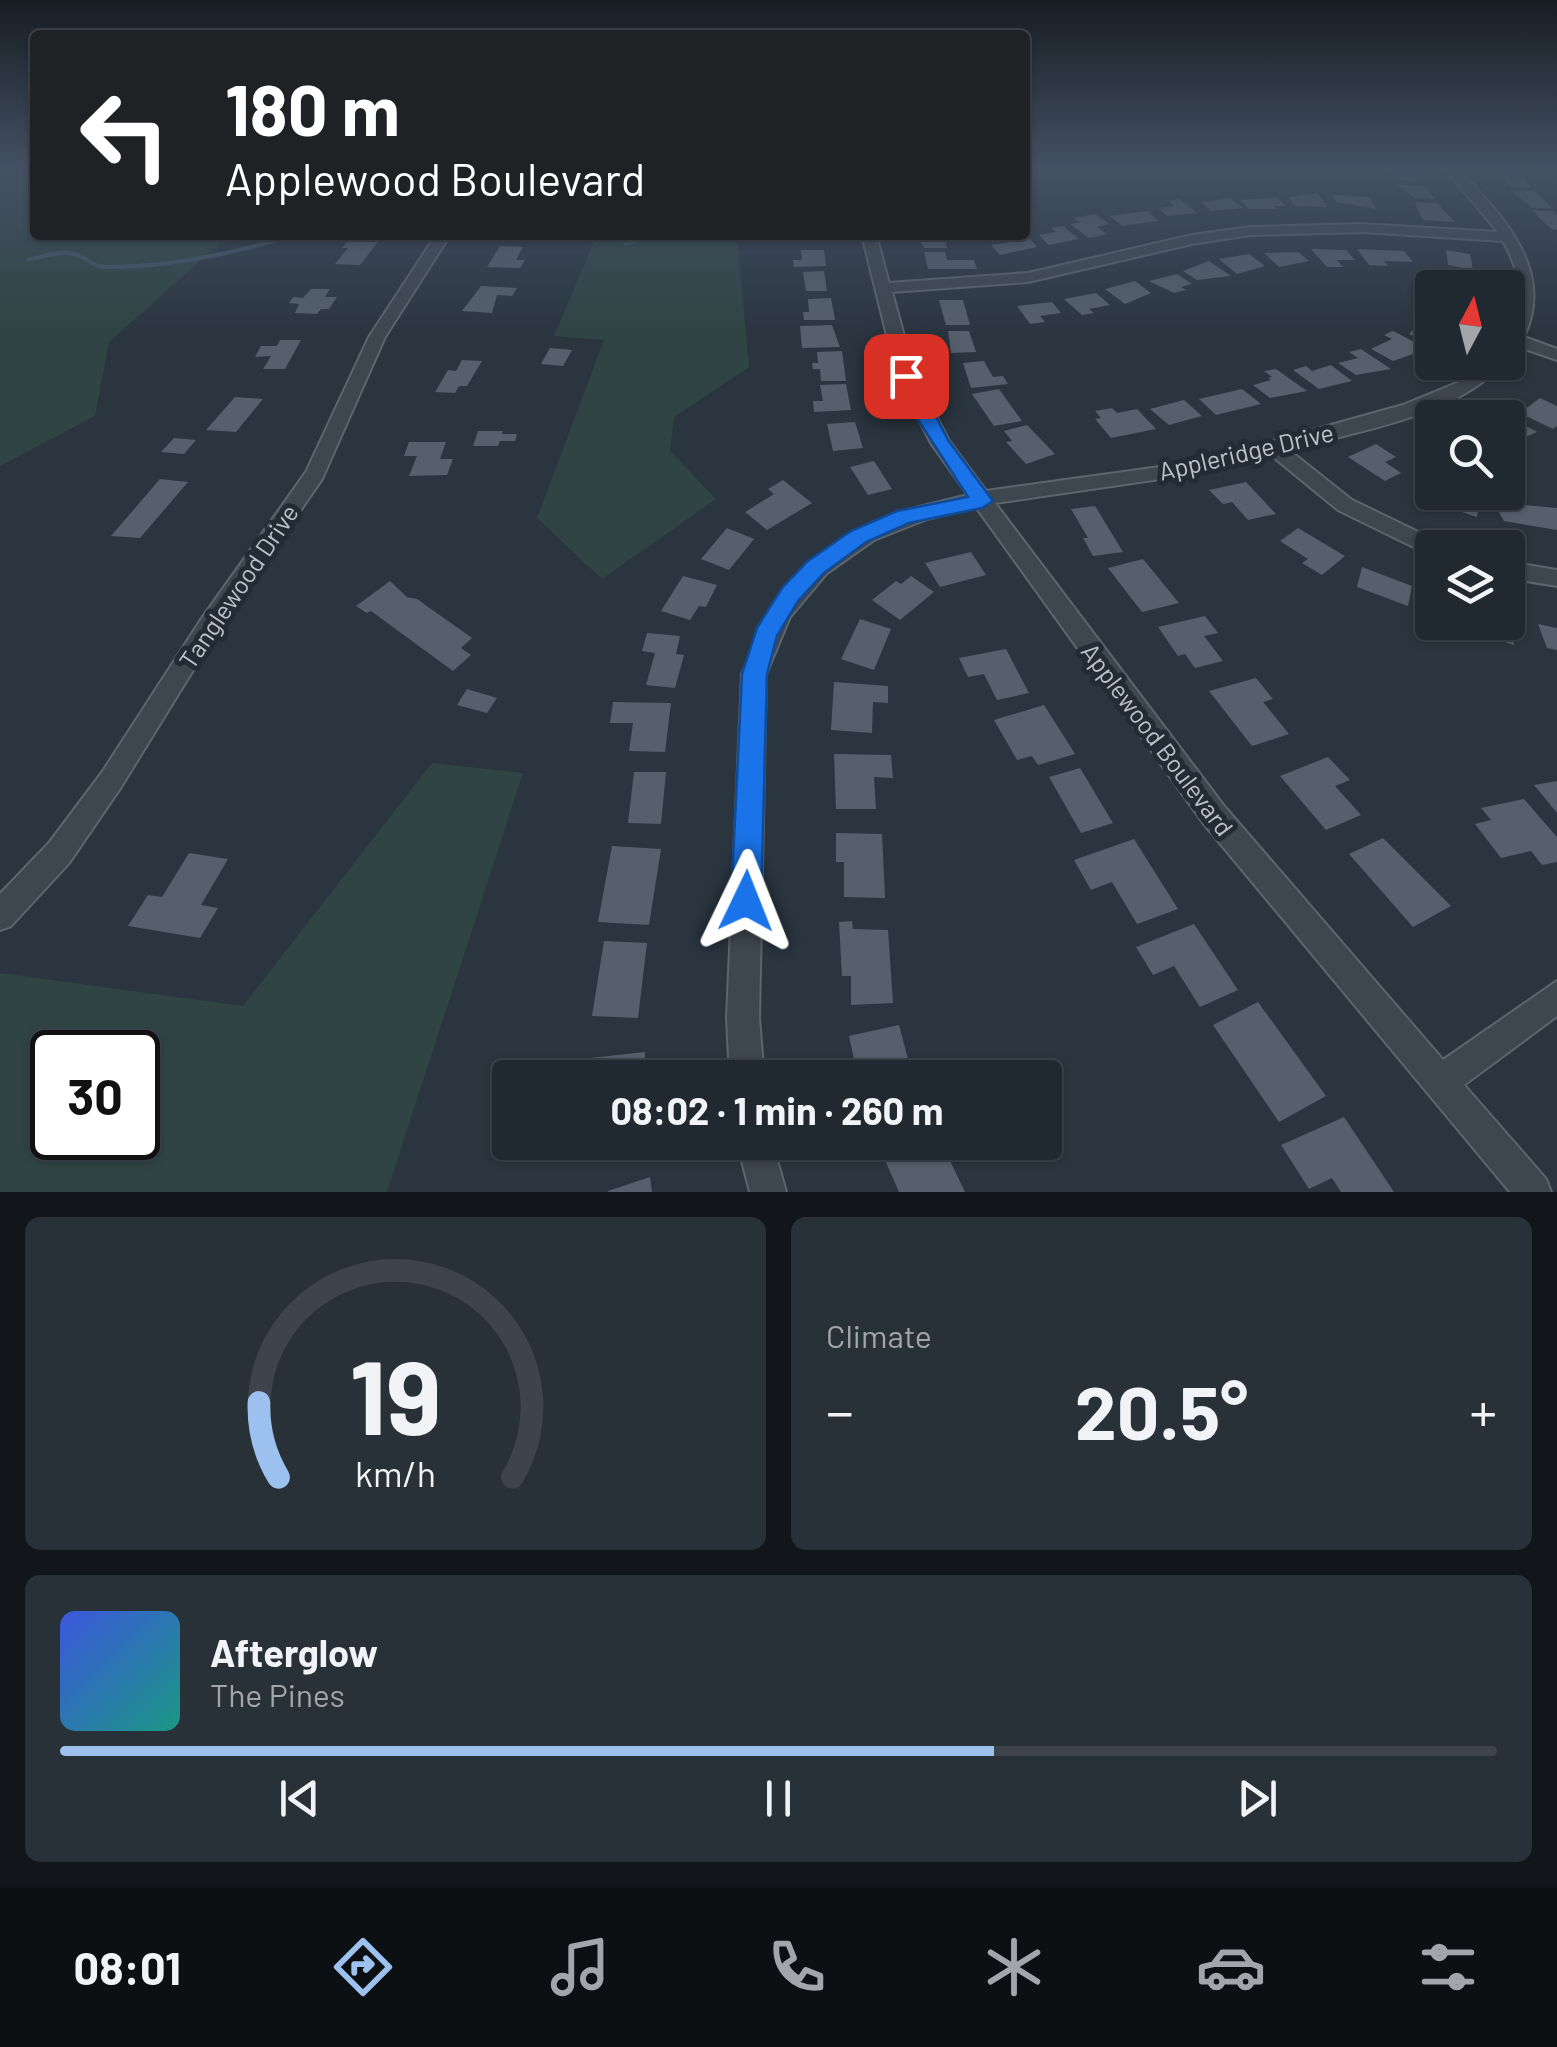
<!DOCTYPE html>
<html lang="en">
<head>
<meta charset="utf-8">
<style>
	:root { --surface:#202830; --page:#283038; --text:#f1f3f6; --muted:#a2a6ab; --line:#3d444c; --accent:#9cc1ee }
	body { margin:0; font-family:Barlow,sans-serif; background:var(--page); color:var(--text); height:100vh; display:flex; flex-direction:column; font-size:38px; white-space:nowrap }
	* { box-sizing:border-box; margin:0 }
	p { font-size:32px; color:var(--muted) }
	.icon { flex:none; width:55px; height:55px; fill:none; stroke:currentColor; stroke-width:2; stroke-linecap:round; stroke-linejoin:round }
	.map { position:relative; height:1192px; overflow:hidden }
	.details { display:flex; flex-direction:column; gap:25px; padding:25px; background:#12161a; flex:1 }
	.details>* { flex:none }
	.hud { position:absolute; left:30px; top:30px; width:1000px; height:210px; border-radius:10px; box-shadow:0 2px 8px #0004,0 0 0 2px var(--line); background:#202124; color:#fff; overflow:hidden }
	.needle { width:65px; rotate:7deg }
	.tools { position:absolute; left:1415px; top:270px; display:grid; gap:20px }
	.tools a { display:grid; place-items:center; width:110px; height:110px; border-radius:10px; background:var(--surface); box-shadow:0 2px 8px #0004,0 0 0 2px var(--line); font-size:50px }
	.speed { position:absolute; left:30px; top:1030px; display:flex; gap:20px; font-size:50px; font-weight:700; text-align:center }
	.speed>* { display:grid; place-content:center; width:130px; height:130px; border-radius:50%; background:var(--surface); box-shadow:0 2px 8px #0004,0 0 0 2px var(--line); line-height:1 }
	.speed .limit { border:5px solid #111; border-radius:15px; background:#fff; color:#111 }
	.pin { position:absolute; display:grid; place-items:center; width:85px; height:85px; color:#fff; margin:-42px; border-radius:20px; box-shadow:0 5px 15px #0006 }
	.me { position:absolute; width:110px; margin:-55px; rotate:2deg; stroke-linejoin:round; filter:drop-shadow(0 0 8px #0008) }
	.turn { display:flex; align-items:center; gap:35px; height:210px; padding:0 30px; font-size:45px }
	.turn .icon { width:130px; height:130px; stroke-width:2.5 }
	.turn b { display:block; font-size:70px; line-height:85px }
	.big { font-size:75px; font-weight:700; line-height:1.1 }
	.details .tile { flex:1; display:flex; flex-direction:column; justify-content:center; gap:15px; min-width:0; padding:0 35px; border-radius:15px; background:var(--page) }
	.details .dial { align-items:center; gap:0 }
	.dial svg { height:260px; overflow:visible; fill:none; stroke:var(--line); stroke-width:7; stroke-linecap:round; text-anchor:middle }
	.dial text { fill:var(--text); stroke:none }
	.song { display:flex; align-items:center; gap:30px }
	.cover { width:120px; height:120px; border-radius:15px; background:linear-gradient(135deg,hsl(230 70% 55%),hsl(170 70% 35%)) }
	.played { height:10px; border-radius:5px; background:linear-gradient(90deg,var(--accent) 65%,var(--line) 65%) }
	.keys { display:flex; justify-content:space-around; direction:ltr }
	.heat { display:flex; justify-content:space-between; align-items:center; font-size:55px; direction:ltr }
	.details .tiles { flex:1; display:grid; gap:25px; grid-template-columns:1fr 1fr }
	.tile:last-child { grid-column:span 2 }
	.trip { position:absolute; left:492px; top:1060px; width:570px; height:100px; border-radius:10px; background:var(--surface); box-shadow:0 2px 8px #0004,0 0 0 2px var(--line); font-weight:700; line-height:100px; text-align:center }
	.tab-bar { display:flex; height:160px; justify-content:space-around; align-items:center; background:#0d1013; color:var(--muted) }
	.tab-bar .icon { width:70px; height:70px }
	.tab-bar .active { color:var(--accent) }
	.tab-bar b { font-size:45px; color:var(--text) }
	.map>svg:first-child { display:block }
	.green { fill:#2f4443; fill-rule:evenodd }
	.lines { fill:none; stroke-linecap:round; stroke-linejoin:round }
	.stream { stroke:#425467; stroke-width:4 }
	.building { fill:#56606d }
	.minor-casing { stroke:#5c656e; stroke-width:4 }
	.minor { fill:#3e4750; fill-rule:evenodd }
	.route { fill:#1a73e8; stroke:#114b97; stroke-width:2.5 }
	.labels { text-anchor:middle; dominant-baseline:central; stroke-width:10; stroke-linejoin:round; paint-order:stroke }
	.street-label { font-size:25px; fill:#bbc2ca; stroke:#232c36 }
</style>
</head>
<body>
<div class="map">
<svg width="1557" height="1192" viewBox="0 0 1557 1192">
	<rect width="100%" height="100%" fill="#2a3540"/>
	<path class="green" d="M0,168H35V235H229L109,342L95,416L0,466Z
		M597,235H737L749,367L674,417L670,451L716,499L602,579L537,518L604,340L554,336Z
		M432,763L523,773L387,1192H0V973L243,1006ZM138,1052V1138H52V1052Z"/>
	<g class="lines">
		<path class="stream" d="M625,244L656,235
			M28,260C42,257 59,250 74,254C91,259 89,267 109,267C171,267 235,253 294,235"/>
	</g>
	<path class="building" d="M1379,168H1409L1417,181L1399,180Z
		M1497,174L1522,175L1531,188L1511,187Z
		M1397,185L1424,186L1435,199L1415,198Z
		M1511,190L1535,191L1553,209L1532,208Z
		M1317,193L1328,207L1295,206L1289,197Z
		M1332,195L1369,197L1377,209L1336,202Z
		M1277,197L1286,206H1274L1277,209H1248L1240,200Z
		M1231,198L1243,208L1211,211L1201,202Z
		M1180,199L1197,213L1167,216L1158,208L1175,206L1169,201Z
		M1414,202L1437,203L1455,222L1423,220Z
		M1532,210L1553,211L1557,215V230L1551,229Z
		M1147,211L1159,221L1122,226L1110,216Z
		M1095,214L1109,224L1097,227L1107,234L1089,238L1070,224L1080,222L1074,218Z
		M1063,226L1079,239L1049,245L1039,235L1056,232L1051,228Z
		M915,235H953L955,239H945L947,248H925Z
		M1030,239L1037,247L1000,255L991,245Z
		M348,241L378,242L360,265L335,264L348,248H342Z
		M500,246L523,247L516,260H525L520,268L487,267Z
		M1311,249L1346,250L1355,260H1337L1343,267H1327Z
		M1357,249L1404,251L1413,262L1384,261L1388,266L1369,265Z
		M801,250H824L826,266L794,267L793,260H802Z
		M1446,250L1470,254L1473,270L1448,265Z
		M924,252H945L947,260H974L977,269H928Z
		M1298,252L1309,261L1279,267L1264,253Z
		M1249,254L1265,266L1237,274L1219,259Z
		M1209,261L1231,276L1197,280L1183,271Z
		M824,271L827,291H806L803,272Z
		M1447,271L1473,277L1472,288H1435L1436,283L1446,285Z
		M1177,274L1192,284L1181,287L1186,290L1174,293L1149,281Z
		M1135,281L1151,293L1125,304L1105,289Z
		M481,286L517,288L512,296L497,295L492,313L462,311Z
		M311,289H330L325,297H337L329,309H321L317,314L295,313L299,304L289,303L293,297L303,298Z
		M1096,293L1110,305L1089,309L1094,313L1082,315L1064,299Z
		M831,298L835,320H804L803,312H809L808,299Z
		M939,300H963L970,325H946Z
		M1052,302L1061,313L1040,316L1045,322L1030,324L1017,306Z
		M1428,316L1432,318V344L1409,334Z
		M832,325L840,347L802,348L800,326Z
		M948,331H969L976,352L951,353Z
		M1393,331L1428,349L1393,361L1371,349L1392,339L1384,335Z
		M280,340H301L285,369H263L271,356L255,357L261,346H277Z
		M550,348L572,350L563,366L541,364Z
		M1361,349L1391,369L1356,375L1338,363L1358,358L1349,352Z
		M842,351L846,381H821L820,369H813L812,363H818L817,352Z
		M462,360L482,361L467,386H459L455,393L435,392L448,370L456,371Z
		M984,361L993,377L1003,376L1008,384L971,388L963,363Z
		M1331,365L1352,381L1319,389L1293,370L1306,366L1312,371Z
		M1276,369L1307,391L1270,398L1253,385L1271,380L1268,378L1272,377L1264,371Z
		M846,384L851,410L814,412L813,401H823L820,385Z
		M999,389L1022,421L994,426L972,394Z
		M1242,389L1261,404L1216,415L1199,399Z
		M235,397L263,399L236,432L206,430Z
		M1540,398L1557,406V426L1553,429L1520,413Z
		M1184,400L1202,416L1169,425L1150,409Z
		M1112,408L1117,413L1137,409L1156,429L1111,438L1095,419L1101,418L1095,411Z
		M1513,419L1537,432L1510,444L1508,421Z
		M855,422L863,448L833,451L827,424Z
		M1027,425L1055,454L1026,464L1006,442L1012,441L1004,431Z
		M478,431H503L502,434H517L515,441H500L498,446H473Z
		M174,438L196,440L184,454L161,452Z
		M409,442H446L440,459H453L447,475L409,476L417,456H404Z
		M1376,444L1396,457L1385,462L1401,473L1385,481L1348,457Z
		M874,461L892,489L868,495L850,467Z
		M160,479L188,482L140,538L111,536Z
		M783,480L812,503L767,530L745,512L774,494L768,489Z
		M1246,482L1276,514L1248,520L1232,502L1223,504L1209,490Z
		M1425,482L1432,484V492H1480L1477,517L1422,499Z
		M1493,502L1557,508V530L1504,521Z
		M1095,506L1123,552L1093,556L1083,538H1088L1071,509Z
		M727,528L754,539L729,570L701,559Z
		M1298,528L1345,556L1322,575L1302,563L1308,559L1280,541Z
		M971,552L986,575L940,587L925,563Z
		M1143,559L1179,603L1142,612L1108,568Z
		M1362,567L1412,586L1408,606L1357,587Z
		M683,576L717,585L706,607L699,606L690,620L661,611Z
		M911,576L934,592L900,620L872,600L896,581L901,584Z
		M390,581L407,597L417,599L472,638L461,648L471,655L453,671L371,611L367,613L356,606Z
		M1508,614L1511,615L1514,645L1444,623L1508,622Z
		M1205,616L1218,633L1204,636L1223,661L1195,668L1185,654L1178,656L1158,627Z
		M860,619L891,629L874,670L841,659Z
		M1538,624L1557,628V650L1547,648Z
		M647,633L680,636L676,654L684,655L675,688L646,685L655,653L642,651Z
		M1006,649L1029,693L997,700L984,674L968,677L959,658Z
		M1256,678L1273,699L1263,702L1289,734L1252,746L1209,691Z
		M834,682L888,686V703L873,702L872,733L831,730Z
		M467,689L497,698L487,713L457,705Z
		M613,702L671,703L665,752L629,751L633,723H610Z
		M1044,705L1075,754L1038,765L1032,756L1017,760L994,720Z
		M834,754L891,755L893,778L874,777L876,809H836Z
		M1328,757L1350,780L1335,786L1361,815L1326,830L1280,776Z
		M1080,768L1113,823L1081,833L1049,777Z
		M634,772H666L661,824L628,823Z
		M1557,781V813L1534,785Z
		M1524,799L1557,837V862L1542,865L1531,851L1501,858L1475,824L1491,820L1481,808Z
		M836,833L882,834L885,898L844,897V862H836Z
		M1383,838L1451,906L1413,927L1349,854Z
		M1134,839L1178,909L1137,924L1112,882L1091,890L1074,860Z
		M612,846L661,849L649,925L598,922Z
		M189,853L228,859L201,905L218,908L200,938L128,926L148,895L162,897Z
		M852,921L853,929L888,930L893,1003L851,1005V976H842L839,922Z
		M1194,924L1238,990L1200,1007L1174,966L1153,975L1136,947Z
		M604,941L647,943L638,1018L592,1016Z
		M1258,1002L1326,1096L1279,1122L1213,1025Z
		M899,1025L913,1078H858L849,1036Z
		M645,1052L644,1078H534L536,1064Z
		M1344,1117L1394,1192H1341L1332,1178L1309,1189L1281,1145Z
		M912,1142H941L965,1192H899L884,1158Z
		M650,1177L652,1192H608V1191Z"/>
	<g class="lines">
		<defs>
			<path id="minor" d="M1444,168H1457C1501,215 1556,268 1524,337L1557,349V360L1519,347L1514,357L1508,358C1508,309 1533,292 1503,241L1361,232L1250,235L1192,244L1028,282L892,292L915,376L949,441L986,491L1167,466L1237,451L1403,405L1459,382L1486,362H1505C1454,418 1359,430 1289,450L1352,500L1441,543L1443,548H1432V556L1338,510L1271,455L1167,478L995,503L1224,806L1443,1060L1557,981V1016L1464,1085L1546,1179L1551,1192H1510L1204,824L976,507L927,519L874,540L827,573L790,617L766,674L759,1018L764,1078H730L727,1018L742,674L773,607L812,562L860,530L915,508L968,495L931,443L897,376L862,235H876L889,283L1028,273L1192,235L1250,227L1361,224L1498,232Z
				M436,235H450L385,337L322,479L216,633L121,787L69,863L11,926L0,930V894L49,843L103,771L200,621L306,472L369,337Z
				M1508,562L1557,570V586L1508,578Z
				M737,1142H772L786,1192H750Z"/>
		</defs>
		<use href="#minor" class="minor-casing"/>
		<use href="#minor" class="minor"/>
	</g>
	<linearGradient id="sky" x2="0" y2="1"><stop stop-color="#171d23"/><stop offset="0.5" stop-color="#445164"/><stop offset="1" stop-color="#445164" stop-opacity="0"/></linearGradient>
	<rect width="1557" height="335" fill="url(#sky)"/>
	<path class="route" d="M906,371L915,376L948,440L993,501L982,508L909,523L866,542L824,573L798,601L777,636L767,674L761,901L757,912L746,916L735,912L731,901L742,674L757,628L782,588L808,561L851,531L897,511L968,497L906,401L897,376Z"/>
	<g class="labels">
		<g class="street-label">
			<text transform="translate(1246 451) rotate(-13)">Appleridge Drive</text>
			<text transform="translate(238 586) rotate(-56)">Tanglewood Drive</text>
			<text transform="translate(1158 739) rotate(53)">Applewood Boulevard</text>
		</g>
	</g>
</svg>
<div class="tools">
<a><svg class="needle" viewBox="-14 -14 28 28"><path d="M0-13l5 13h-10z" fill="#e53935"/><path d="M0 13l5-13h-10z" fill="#a2a6ab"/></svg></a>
<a><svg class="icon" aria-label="search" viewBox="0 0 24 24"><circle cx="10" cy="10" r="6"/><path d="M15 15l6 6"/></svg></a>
<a><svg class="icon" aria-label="layers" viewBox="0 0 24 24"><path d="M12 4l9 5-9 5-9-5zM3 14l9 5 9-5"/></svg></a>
</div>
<div class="speed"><div class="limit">30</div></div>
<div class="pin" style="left:906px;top:376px;background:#d93025"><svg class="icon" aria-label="arrive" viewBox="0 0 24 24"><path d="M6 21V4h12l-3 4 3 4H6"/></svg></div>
<svg class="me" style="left:746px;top:901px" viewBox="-20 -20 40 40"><path d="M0-17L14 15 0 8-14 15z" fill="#1a73e8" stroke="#fff" stroke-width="4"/></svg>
<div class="trip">08:02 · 1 min · 260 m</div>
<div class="hud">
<div class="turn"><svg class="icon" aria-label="left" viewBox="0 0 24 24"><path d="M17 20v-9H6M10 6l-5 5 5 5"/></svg><div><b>180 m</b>Applewood Boulevard</div></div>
</div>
</div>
<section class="details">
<div class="tiles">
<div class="tile dial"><svg viewBox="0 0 100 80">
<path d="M14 69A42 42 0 1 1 86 69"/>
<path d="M14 69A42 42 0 0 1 8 46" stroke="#9cc1ee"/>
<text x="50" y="56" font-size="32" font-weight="700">19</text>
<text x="50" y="72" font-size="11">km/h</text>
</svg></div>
<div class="tile"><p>Climate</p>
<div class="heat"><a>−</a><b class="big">20.5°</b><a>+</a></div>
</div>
<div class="tile">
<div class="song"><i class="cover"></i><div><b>Afterglow</b><p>The Pines</p></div></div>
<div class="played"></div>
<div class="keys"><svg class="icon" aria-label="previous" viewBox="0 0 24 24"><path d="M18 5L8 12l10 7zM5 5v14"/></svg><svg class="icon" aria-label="pause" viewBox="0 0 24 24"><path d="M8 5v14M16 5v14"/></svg><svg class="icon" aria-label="next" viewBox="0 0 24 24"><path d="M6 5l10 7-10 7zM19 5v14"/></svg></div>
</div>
</div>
</section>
<nav class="tab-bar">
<b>08:01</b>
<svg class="icon active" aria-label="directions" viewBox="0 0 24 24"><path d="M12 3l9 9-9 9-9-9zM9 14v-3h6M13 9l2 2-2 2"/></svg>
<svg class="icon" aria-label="music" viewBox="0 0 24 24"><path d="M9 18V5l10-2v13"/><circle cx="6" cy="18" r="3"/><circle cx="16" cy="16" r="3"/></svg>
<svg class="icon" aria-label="phone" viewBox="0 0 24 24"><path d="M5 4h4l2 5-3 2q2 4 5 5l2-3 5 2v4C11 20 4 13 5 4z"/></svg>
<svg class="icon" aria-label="climate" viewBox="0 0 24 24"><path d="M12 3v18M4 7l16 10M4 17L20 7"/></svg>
<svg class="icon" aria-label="car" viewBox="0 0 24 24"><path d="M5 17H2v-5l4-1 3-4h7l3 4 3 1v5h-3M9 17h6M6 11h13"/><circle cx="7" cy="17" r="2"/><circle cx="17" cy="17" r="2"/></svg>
<svg class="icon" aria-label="filters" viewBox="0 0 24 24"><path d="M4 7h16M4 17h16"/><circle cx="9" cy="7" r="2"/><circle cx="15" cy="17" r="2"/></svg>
</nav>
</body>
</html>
